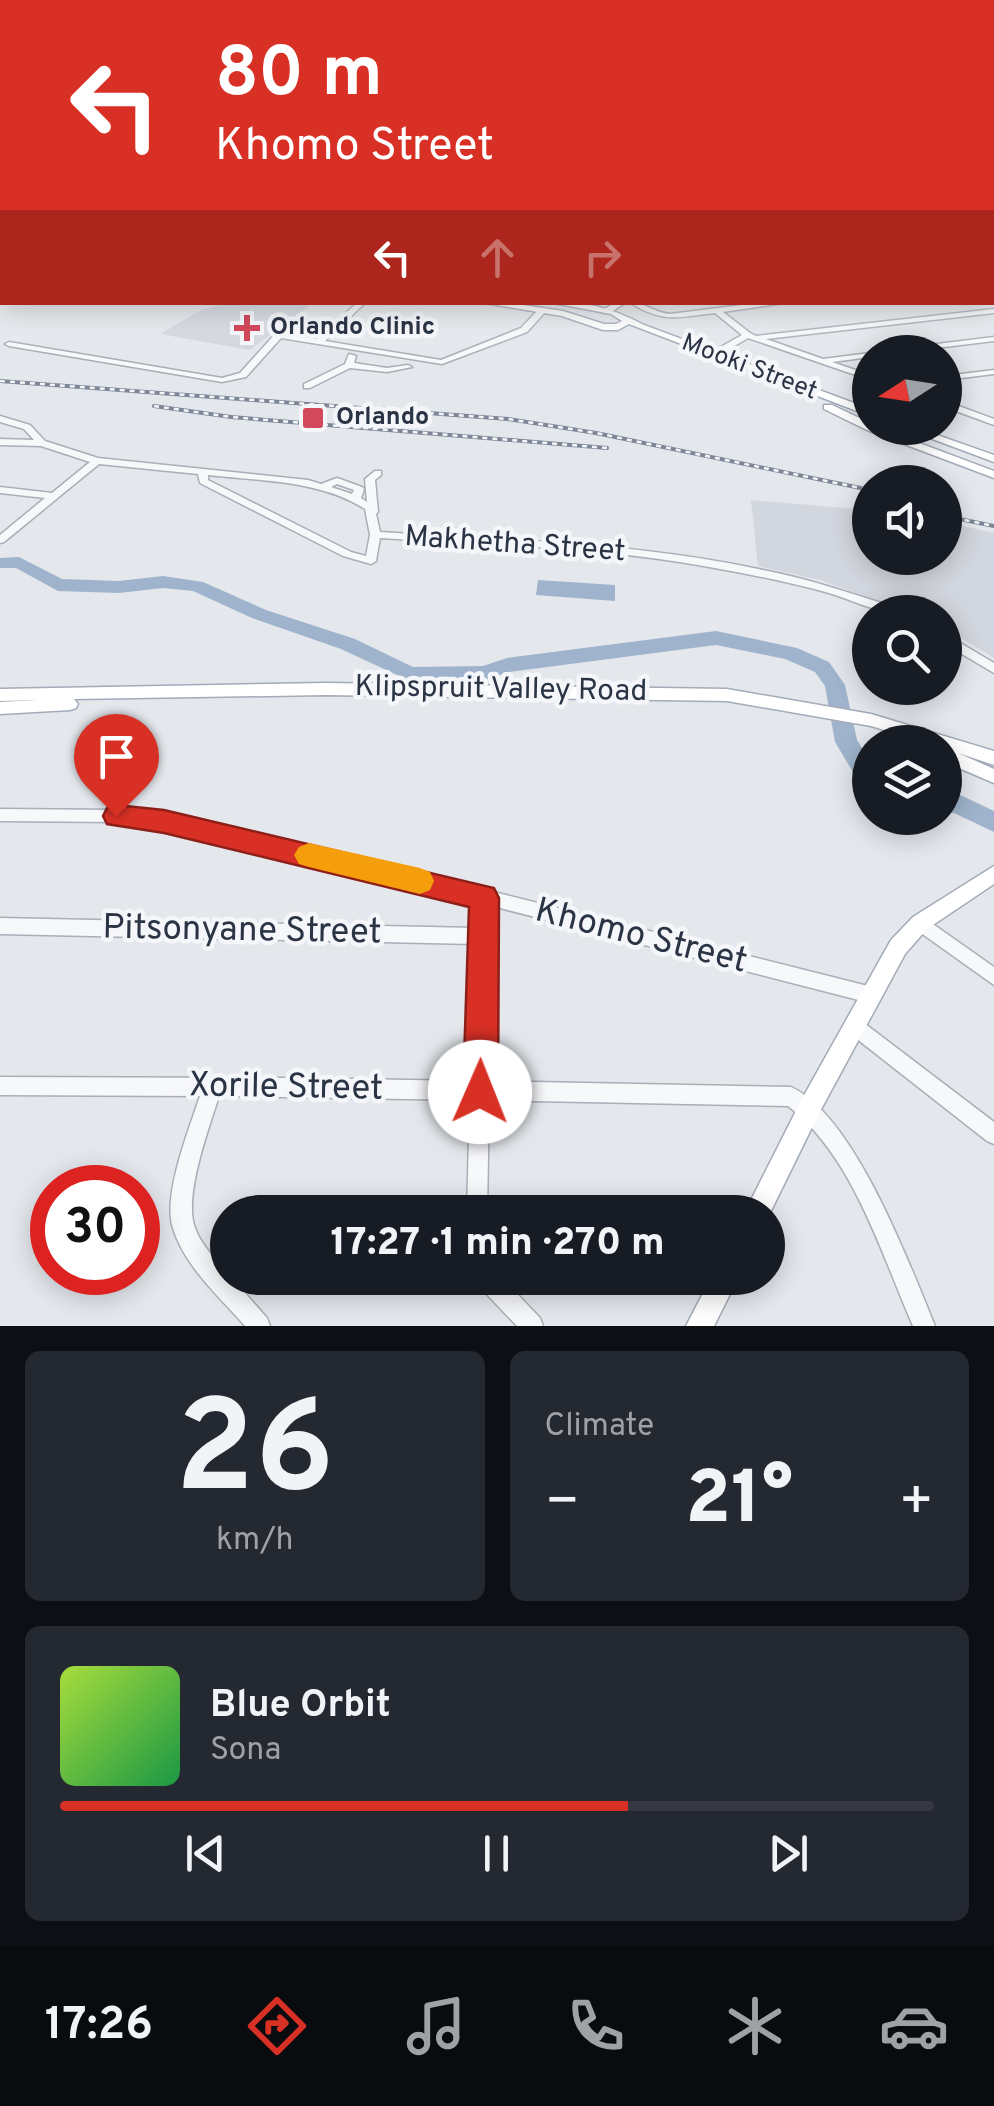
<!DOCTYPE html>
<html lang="en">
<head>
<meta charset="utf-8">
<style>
	:root { --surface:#171b24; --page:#242831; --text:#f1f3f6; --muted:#9ea1a6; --line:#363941; --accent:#d93025 }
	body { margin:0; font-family:Overpass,sans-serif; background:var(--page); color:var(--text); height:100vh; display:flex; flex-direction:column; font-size:38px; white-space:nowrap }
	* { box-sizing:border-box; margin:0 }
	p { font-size:32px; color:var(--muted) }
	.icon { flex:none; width:55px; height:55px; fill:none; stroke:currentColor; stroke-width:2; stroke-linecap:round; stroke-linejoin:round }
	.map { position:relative; height:1326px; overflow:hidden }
	.side { display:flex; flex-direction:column; gap:25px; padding:25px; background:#0d0f14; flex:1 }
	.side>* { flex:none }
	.guide { position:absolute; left:0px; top:0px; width:995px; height:305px; box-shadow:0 5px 25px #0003; background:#d93025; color:#fff; overflow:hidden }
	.needle { width:65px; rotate:258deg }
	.fabs { position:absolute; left:852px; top:335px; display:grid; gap:20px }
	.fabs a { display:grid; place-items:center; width:110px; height:110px; border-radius:50%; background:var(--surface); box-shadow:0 5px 25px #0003; font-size:50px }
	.speed { position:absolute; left:30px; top:1165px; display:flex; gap:20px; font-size:50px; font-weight:700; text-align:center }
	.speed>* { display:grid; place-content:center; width:130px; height:130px; border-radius:50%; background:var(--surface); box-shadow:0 5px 25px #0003; line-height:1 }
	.speed .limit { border:15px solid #d22; background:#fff; color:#111 }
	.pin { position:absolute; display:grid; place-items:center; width:85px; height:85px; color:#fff; margin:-102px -42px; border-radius:50% 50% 50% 0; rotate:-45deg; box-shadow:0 0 10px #0007 }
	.pin .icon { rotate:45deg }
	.me { position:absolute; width:110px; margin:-55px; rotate:1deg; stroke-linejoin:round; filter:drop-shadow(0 0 8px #0008) }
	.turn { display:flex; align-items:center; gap:35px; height:210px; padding:0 50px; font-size:45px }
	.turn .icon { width:130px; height:130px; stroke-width:2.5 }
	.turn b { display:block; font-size:70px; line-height:85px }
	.lanes { display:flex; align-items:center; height:95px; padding:0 50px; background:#0003; justify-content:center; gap:50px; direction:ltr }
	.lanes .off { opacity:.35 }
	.big { font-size:75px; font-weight:800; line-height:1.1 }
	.side .card { flex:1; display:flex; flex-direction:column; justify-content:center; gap:15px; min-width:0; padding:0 35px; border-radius:15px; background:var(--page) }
	.side .dial { align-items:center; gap:0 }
	.dial b { font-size:130px; line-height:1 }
	.song { display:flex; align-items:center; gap:30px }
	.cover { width:120px; height:120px; border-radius:15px; background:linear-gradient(135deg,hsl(80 70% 55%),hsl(140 70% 35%)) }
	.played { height:10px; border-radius:5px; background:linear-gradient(90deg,var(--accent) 65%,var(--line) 65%) }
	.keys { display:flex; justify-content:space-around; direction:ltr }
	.heat { display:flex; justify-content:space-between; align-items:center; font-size:55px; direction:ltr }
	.side .tiles { flex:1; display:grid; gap:25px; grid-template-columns:1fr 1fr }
	.card:last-child { grid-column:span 2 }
	.trip { position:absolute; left:210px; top:1195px; width:575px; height:100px; border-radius:50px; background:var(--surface); box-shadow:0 5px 25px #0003; font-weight:800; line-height:100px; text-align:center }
	.tabs { display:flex; height:160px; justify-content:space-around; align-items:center; background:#090b0e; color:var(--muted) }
	.tabs .icon { width:70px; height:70px }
	.tabs .on { color:var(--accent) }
	.tabs b { font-size:45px; color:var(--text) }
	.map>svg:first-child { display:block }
	.built { fill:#d2d6de }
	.water { fill:#9fb4cc }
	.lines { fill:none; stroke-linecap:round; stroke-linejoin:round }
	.river { fill:#9fb4cc; fill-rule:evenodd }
	.minor-casing { stroke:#a9aeb7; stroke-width:3 }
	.major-casing { stroke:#a3abb8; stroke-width:3 }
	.minor { fill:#f7f8fa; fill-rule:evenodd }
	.major { fill:#fff; fill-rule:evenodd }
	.rail-casing { stroke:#7d8696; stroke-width:4 }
	.rail { stroke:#f4f6f9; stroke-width:2.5; stroke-dasharray:5; stroke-linecap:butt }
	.route { fill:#d93025; stroke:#8d1f18; stroke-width:2.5 }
	.slow { fill:#f59e0b }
	.poi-dot { fill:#d1495b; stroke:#f4f6f9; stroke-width:4 }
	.labels { text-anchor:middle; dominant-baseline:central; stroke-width:9; stroke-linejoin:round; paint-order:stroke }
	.far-poi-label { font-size:25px; font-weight:bold; fill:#2b3445; stroke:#f4f6f9; text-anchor:start }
	.far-street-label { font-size:25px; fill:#2b3445; stroke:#f4f6f9 }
	.street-label { font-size:30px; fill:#2b3445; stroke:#f4f6f9 }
	.near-street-label { font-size:35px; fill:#2b3445; stroke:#f4f6f9 }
</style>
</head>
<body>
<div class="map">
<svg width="994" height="1326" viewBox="0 0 994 1326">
	<rect width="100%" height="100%" fill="#e4e7ec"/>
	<path class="built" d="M291,303L310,306L250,350L160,334L201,310L227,303Z
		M751,500L870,510V558H945V522L994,533V658L945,628V612H907L820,580L758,566Z"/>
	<path class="water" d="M538,580L615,585V601L536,595Z"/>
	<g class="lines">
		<path class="river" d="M19,557L62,579L119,581L163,576L203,582L266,610L355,639L413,667L483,666L507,658L716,631L797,648L829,662L845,685L857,740L870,761V789L862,787L835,742L825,686L815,672L785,659L716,645L509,672L484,680L410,681L341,649L252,618L193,591L163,588L119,593L58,591L16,568H0V558Z
			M956,793L994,811V832L954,813L945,814V794Z"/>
		<defs>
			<path id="minor" d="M0,179L2,180V183H0Z
				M992,187H994V191H992Z
				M0,196H2V200H0Z
				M992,201L994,202V206L992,205Z
				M992,218H994V222H992Z
				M992,235H994V239H992Z
				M2,239V243L0,244V240Z
				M992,278H994L992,283Z
				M358,302H366L325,341L441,360L521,328L539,309L546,311L527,332L442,364L281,338L246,377L222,382L9,346L5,344L9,342L222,378L240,373L276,333L317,339Z
				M617,302H626L610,313H604V309Z
				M629,302C644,302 655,313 670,314L766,302H791L723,312L750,333L756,336L994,309V313L766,339L823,359L870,353V357L832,362L870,375V380L748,338L716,357H710V353L742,335L715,313C676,317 664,324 629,302Z
				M994,337V341L903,352H884L888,350Z
				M349,354L356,356L354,363L387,368L408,365L412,367L387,372L350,368L310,388H304V384L345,364Z
				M994,370V374L945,380V376Z
				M945,401L994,419V425L945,407Z
				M0,416L30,425L45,441L98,458L308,480L321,484L337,478L362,487L364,489L361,498L367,502L365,479L375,471H381V475L375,480L378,512L376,514L380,532C509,540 641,543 768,571C813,580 856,595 900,609L902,612C877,614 853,600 829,593C789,582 749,574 709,567C601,547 489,545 380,538L376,561L371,564L343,556L200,483L198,474L99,464L4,542L0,543V535L45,498L0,493V487L52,493L90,462L41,446L0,445V439L34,440L24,429L0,422ZM208,475C260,481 320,480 365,509L370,535L366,556L351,552L208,480ZM337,484L354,490L352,494L331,487Z
				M945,634L994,663V673L945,644Z
				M0,809L117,810L164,816L470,886L876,988L879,994L876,1000L870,1003L492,906L489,1081L791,1087C854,1115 909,1263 935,1326H913C881,1253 853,1156 788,1106L489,1100L487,1212H467L470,1100L219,1096C209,1128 183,1197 195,1228C201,1245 216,1260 228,1273V1278H232L267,1318L270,1326H245C219,1296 183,1265 172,1225C164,1192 189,1129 200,1096L0,1095V1077L289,1078L470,1081L475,944L0,934V918L475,928L476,902L164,828L117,822L0,821Z
				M920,915L994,967V985L914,928L912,923L914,918Z
				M854,1017L860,1020L994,1122V1144L987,1141L848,1032L845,1026L848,1020Z
				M476,1278H502L540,1318L543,1326H517L479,1286Z"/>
			<path id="major" d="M0,215L2,216V220H0Z
				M992,260H994V266H992Z
				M478,302H503L563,311L604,324H616L622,321L611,314L548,302C587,302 610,307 644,325L870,409V416L629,324L618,330H603L562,316Z
				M824,405H832L870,423V428H879L994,471V478L867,430L824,409Z
				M903,428H917L994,455V462Z
				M325,683L727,689L871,714L994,751V765L958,753L994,769V783L945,762V742H923L871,726L727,701L325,695L74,699L78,704L76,708L70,710L0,714V702L37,700L0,701V689Z
				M994,866V884L927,929L905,954L818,1115L768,1217V1212H745L802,1099L891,940L913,917Z
				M711,1278H738L714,1326H686Z"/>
		</defs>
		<use href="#minor" class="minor-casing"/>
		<use href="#major" class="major-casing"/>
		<use href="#minor" class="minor"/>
		<use href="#major" class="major"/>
		<defs>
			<path id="rail" d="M0,381L508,419L596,433L870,490
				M154,406L231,417L607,448
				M945,516L994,526"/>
		</defs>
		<use href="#rail" class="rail-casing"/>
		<use href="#rail" class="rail"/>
	</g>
	<linearGradient id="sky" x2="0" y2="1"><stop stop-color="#8bb4dd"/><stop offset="0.48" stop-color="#f3f4f6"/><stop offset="1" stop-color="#f3f4f6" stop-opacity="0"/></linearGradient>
	<rect width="994" height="355" fill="url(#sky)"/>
	<path class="route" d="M116,805L164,810L494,888L499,898L498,1092L492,1104L480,1109L468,1104L463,1092L469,907L164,833L107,824L103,816L107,808Z"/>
	<path class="slow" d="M309,843L420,868L430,872L434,881L430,890L420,894L309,867L299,864L294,855L299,847Z"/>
	<g class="poi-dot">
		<path d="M242 313h10v10h10v10h-10v10h-10v-10h-10v-10h10z"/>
		<rect x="301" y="406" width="24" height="24" rx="5"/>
	</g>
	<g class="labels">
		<g class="far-poi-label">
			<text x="270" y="328">Orlando Clinic</text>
			<text x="336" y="418">Orlando</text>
		</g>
		<g class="far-street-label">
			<text transform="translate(749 368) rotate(21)">Mooki Street</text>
		</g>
		<g class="street-label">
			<text transform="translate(515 545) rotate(4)">Makhetha Street</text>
			<text transform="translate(501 690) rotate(1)">Klipspruit Valley Road</text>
		</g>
		<g class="near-street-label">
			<text transform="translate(242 931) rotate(1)">Pitsonyane Street</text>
			<text transform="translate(641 937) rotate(14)">Khomo Street</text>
			<text transform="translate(286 1088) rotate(1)">Xorile Street</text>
		</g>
	</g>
</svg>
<div class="fabs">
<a><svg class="needle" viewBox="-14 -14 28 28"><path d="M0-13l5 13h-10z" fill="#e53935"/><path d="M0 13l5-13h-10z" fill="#9ea1a6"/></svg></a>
<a><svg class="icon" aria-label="sound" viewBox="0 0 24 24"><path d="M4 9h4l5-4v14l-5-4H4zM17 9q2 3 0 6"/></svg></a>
<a><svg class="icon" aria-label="search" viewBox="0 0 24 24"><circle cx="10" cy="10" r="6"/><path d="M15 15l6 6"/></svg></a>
<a><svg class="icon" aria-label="layers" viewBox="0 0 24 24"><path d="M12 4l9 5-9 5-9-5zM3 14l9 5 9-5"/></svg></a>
</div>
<div class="speed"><div class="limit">30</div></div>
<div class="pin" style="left:116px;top:816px;background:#d93025"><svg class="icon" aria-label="arrive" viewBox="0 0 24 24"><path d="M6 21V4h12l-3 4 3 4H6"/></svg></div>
<svg class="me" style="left:480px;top:1092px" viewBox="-20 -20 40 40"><circle r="19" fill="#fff"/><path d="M0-13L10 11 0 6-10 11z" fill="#d93025"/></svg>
<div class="trip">17:27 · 1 min · 270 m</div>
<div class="guide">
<div class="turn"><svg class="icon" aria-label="left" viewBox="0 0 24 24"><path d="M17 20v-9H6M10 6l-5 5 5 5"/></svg><div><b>80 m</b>Khomo Street</div></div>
<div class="lanes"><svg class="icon" aria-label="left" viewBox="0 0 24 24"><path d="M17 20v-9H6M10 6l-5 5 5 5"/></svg><svg class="icon off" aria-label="ahead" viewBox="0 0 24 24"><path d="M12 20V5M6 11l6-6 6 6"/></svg><svg class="icon off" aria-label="right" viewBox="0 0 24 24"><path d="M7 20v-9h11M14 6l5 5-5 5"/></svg></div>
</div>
</div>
<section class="side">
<div class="tiles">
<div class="card dial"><b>26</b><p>km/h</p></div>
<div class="card"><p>Climate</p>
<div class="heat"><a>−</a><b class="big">21°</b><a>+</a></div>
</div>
<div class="card">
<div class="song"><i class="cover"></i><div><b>Blue Orbit</b><p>Sona</p></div></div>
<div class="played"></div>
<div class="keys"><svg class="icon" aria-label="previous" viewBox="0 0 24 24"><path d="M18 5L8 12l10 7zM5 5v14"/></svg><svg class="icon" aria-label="pause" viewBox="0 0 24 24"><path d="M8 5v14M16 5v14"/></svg><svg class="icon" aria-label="next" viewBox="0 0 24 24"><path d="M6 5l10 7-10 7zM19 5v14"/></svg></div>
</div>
</div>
</section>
<nav class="tabs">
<b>17:26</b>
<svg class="icon on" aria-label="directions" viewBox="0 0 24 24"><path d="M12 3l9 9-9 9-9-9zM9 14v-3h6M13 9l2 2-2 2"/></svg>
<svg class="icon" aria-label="music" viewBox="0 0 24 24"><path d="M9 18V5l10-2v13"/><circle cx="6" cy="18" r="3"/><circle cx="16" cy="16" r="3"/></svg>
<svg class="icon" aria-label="phone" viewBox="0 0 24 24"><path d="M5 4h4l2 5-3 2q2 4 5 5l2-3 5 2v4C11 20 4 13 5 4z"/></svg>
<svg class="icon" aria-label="climate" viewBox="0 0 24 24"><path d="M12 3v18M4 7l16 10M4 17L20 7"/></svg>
<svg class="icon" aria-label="car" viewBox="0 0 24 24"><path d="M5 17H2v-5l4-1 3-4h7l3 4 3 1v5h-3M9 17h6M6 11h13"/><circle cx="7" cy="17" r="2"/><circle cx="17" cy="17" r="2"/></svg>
</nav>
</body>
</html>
